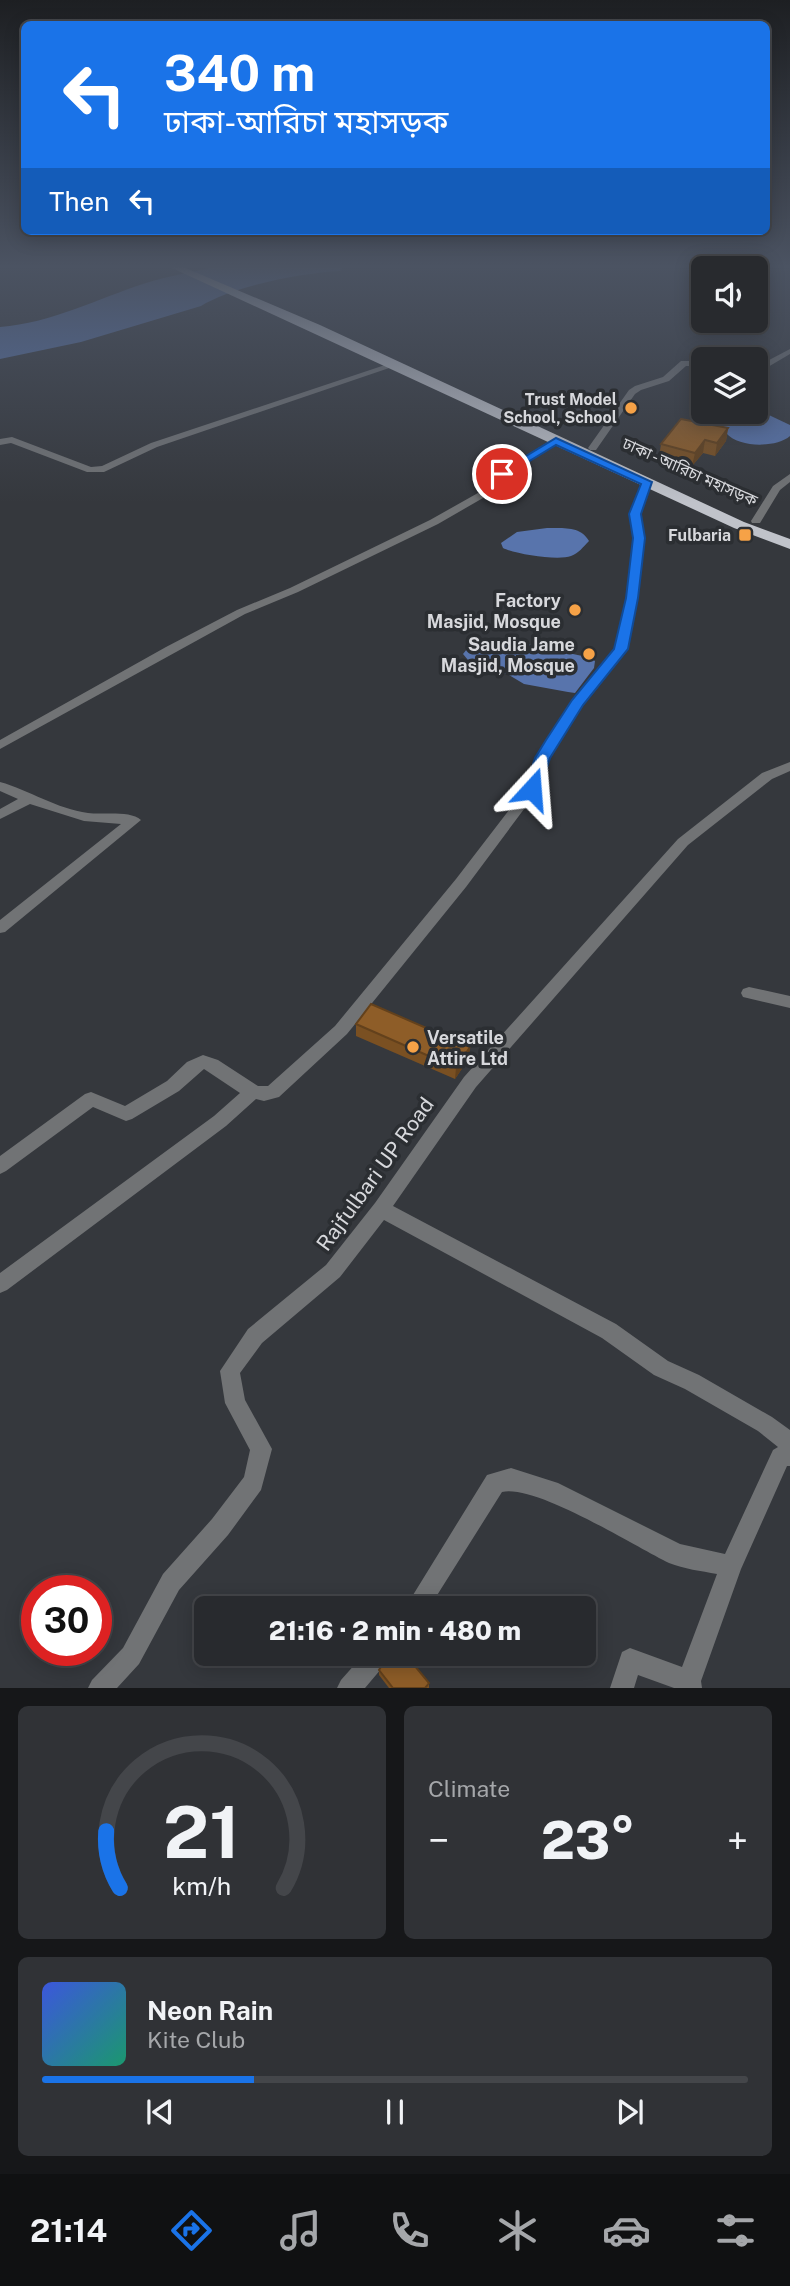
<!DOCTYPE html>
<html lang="en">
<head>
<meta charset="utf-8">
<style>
	:root { --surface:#282a2e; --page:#303236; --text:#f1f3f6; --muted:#a5a7aa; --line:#44464a; --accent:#1a73e8 }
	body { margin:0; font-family:"Public Sans","Noto Sans Bengali",sans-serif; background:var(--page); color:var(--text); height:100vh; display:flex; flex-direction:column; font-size:26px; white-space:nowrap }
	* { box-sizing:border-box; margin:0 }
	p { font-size:23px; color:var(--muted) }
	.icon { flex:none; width:38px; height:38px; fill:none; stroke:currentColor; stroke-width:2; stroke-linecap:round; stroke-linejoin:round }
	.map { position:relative; height:1688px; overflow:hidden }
	.sheet { display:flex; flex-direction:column; gap:18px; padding:18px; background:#161719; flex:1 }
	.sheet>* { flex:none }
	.top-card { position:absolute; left:21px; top:21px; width:749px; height:214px; border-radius:10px; box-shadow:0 4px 18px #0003,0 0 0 2px var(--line); background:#1a73e8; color:#fff; overflow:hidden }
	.fabs { position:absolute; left:691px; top:256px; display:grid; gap:14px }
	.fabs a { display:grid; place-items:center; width:77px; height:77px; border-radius:10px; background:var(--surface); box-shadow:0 4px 18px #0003,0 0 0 2px var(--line); font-size:35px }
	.speed { position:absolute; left:21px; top:1575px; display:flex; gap:14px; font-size:35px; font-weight:700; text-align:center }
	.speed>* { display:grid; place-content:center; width:91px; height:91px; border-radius:50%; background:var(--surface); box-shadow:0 4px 18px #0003,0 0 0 2px var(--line); line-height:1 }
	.speed .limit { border:10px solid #d22; background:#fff; color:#111 }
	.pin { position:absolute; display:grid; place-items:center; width:60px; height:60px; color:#fff; margin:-30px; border:4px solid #fff; border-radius:50%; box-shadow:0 2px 7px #0007 }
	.me { position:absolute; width:77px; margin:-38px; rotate:19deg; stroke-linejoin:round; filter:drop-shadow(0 0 5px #0008) }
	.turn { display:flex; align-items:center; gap:24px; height:147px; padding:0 28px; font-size:32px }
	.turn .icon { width:91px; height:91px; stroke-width:2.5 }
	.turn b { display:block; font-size:49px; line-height:60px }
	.then { display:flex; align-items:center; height:66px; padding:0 28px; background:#0003; gap:14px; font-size:26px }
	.big { font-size:52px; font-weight:800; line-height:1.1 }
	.sheet .card { flex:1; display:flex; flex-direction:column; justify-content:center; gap:10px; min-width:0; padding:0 24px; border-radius:10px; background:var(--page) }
	.sheet .dial { align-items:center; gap:0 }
	.dial svg { height:182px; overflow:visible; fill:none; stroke:var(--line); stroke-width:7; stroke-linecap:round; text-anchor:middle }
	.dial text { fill:var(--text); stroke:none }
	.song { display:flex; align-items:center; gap:21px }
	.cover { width:84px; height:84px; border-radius:10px; background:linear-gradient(135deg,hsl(230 70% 55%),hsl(160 70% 35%)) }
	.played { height:7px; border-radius:4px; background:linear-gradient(90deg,var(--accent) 30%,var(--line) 30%) }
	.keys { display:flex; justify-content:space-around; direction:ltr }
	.heat { display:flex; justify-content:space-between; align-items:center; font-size:38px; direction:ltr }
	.sheet .tiles { flex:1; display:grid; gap:18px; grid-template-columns:1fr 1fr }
	.card:last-child { grid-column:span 2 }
	.trip { position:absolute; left:194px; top:1596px; width:402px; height:70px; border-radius:10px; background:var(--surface); box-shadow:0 4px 18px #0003,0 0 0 2px var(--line); font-weight:800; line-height:70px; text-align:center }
	.dock { display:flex; height:112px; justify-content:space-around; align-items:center; background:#101112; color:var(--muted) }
	.dock .icon { width:49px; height:49px }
	.dock .active { color:var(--accent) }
	.dock b { font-size:32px; color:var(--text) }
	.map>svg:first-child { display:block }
	.water { fill:#5874ac }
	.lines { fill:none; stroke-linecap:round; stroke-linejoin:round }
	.minor { fill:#717375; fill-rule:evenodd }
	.highway { fill:#c0c3ca; fill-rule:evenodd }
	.wall { fill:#7a5022 }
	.shaded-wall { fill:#63411c }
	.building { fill:#8e5d28; stroke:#63411c; stroke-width:2 }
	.route { fill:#1a73e8; stroke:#114b97; stroke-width:2 }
	.poi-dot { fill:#f6a247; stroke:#2b2e32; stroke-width:2.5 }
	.labels { text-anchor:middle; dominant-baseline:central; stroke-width:7; stroke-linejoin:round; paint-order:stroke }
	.far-poi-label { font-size:16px; font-weight:bold; fill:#d7d8dc; stroke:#2b2e32; text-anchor:end }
	.far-street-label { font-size:16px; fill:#d7d8dc; stroke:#2b2e32 }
	.poi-label { font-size:18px; font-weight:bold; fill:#d7d8dc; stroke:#2b2e32; text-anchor:end }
	.near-street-label { font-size:21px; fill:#d7d8dc; stroke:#2b2e32 }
</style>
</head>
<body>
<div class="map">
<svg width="790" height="1688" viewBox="0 0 790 1688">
	<rect width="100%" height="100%" fill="#35383d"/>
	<path class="water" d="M215,267H343L340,271C301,273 234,286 201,306L81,342L0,359V327C52,323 96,299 146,283C168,276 192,272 215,267Z
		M756,409L790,425V436C776,448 739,448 726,433C721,427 721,419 720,411H756Z
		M547,528C563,528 581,526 589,541C583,547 579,553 571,556C558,561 515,554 503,548L501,543L517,532Z
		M517,642L587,657L595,661L594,668L575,693L568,692L524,684L509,675L468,660L463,654L467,649Z"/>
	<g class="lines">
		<path class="minor" d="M790,349V354L756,374V367Z
			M681,361H704V366H686L669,381L641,390L635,394L596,450H590L588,448L629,390L635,386L663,377Z
			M391,363L398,365L157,447L104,472H87L11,443L0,445V439L12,437L91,467L102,466L151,443Z
			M553,439L561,441L507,475L511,481L509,483L438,524L298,592L245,614L0,749V740L166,647L237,610L290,588L430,520L501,480L497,474L499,472Z
			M790,474V482L780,490L760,523H752L751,521L773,486Z
			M644,480L652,482L640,514L644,538L638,598L627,649L582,705L548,758L539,789L466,887L347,1034L279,1097L264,1101L256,1099L226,1126L7,1290L0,1293V1273L214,1116L240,1093L204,1069L179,1091L132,1119L126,1121L93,1107L6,1171L0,1174V1156L85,1094L91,1092L125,1106L167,1081L187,1062L203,1055L218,1060L258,1086H268L335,1026L456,879L526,788L536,758L571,703L615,648L626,598L634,538L630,514Z
			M790,762V771L772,779L688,845L476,1087L393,1206L616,1324L668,1361L699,1375L772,1417L790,1430V1466H787L741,1569L701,1681L702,1688H674L638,1675L634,1688H610L622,1652L630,1648L682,1667L717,1574C701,1571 684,1569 669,1563C634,1546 536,1484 502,1492L429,1608H405L487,1475L511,1468L558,1483L680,1544L725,1554L773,1450L778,1447L758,1431L685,1389L654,1375L602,1338L384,1220L340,1277L262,1343L240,1373L245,1400L272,1449L261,1490L228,1535L179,1590L139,1664L117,1688H88L92,1680L123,1648L163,1574L212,1519L244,1477L250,1450L225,1403L220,1371L248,1329L326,1265L375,1203L464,1077L678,839L762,773Z
			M0,782C29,790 57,809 88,813C103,815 130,810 141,820L5,932L0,933V920L121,824L84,821L30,804L0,819V809L18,799L0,791Z
			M749,987L790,996V1008L743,997L741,993L743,989Z
			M364,1654H391L387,1662L365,1688H337L341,1680Z"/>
		<path class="highway" d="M170,267H183L320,325L744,522L790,539V549L734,528Z"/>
	</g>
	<path class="wall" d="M728,428L726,441L715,456L703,453L692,466L659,457L661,444Z
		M356,1024L470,1047L469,1058L455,1079L356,1036Z
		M379,1670L429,1683V1688H389L379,1675Z"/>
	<path class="shaded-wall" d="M728,428L726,441L715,456L717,443Z
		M705,440L703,453L692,466L695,453Z
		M470,1047L469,1058L455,1079L456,1068Z"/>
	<path class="building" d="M681,419L728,428L717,443L705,440L695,453L661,444Z
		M371,1004L470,1047L456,1068L356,1024Z
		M389,1654H405L429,1683L425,1688H393L379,1670Z"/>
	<linearGradient id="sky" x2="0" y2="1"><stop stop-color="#1d1f22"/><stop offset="0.53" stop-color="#4b5362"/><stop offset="1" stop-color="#4b5362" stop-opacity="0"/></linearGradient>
	<rect width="790" height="503" fill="url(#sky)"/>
	<path class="route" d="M556,438L652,482L641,514L645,538L638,598L628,649L583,705L550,758L540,789L532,794L525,789L535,758L546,740L572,700L614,649L626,598L633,538L629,514L641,484L556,445L505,476L496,474Z"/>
	<g class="poi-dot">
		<circle cx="631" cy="408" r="7"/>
		<rect x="738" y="528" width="14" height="14" rx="3.5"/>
		<circle cx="575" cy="610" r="7"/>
		<circle cx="589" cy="654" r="7"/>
		<circle cx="413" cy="1047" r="7"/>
	</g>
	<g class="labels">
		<g class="far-poi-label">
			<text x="617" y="399">Trust Model<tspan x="617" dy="18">School, School</tspan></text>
			<text x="731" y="535">Fulbaria</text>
		</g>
		<g class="far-street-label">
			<text transform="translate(690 472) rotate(24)">ঢাকা - আরিচা মহাসড়ক</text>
		</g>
		<g class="poi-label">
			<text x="561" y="600">Factory<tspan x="561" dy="21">Masjid, Mosque</tspan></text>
			<text x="575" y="644">Saudia Jame<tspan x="575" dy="21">Masjid, Mosque</tspan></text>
			<text x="427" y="1037" text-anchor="start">Versatile<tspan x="427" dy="21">Attire Ltd</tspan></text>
		</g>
		<g class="near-street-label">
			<text transform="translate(375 1174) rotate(-54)">Rajfulbari UP Road</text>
		</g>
	</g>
</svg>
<div class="fabs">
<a><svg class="icon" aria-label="sound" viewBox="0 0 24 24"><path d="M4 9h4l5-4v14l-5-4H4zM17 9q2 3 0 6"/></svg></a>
<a><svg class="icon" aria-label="layers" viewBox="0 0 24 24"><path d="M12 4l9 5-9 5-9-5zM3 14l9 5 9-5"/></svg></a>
</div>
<div class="speed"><div class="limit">30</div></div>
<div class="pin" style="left:502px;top:474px;background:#d93025"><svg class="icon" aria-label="arrive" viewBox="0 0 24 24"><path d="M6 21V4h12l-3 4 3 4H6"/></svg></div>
<svg class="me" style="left:532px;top:789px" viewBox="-20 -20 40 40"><path d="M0-17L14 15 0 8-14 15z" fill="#1a73e8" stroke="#fff" stroke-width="4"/></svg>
<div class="trip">21:16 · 2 min · 480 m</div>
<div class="top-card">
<div class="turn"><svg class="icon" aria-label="left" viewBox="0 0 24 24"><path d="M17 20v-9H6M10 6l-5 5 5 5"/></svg><div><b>340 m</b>ঢাকা-আরিচা মহাসড়ক</div></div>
<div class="then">Then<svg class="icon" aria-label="left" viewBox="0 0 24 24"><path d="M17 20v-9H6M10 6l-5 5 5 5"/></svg></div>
</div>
</div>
<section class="sheet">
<div class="tiles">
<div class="card dial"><svg viewBox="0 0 100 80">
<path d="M14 69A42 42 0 1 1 86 69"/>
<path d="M14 69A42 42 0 0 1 8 44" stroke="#1a73e8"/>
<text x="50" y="56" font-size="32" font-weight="700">21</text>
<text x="50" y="72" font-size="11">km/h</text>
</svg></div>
<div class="card"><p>Climate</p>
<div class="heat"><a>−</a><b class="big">23°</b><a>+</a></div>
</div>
<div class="card">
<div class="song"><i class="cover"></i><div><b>Neon Rain</b><p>Kite Club</p></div></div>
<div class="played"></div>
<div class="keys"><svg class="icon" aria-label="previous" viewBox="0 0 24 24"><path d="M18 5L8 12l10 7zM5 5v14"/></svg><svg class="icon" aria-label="pause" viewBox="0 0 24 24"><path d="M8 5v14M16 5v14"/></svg><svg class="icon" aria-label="next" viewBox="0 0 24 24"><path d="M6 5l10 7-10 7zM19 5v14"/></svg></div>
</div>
</div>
</section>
<nav class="dock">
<b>21:14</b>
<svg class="icon active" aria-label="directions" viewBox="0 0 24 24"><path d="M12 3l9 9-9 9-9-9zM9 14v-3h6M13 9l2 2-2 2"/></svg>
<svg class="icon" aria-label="music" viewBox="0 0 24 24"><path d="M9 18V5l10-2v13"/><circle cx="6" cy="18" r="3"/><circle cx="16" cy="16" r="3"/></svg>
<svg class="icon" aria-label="phone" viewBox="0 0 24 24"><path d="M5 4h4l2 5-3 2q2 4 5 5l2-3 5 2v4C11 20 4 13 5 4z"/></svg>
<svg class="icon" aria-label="climate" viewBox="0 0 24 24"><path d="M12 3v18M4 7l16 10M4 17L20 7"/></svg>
<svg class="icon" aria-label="car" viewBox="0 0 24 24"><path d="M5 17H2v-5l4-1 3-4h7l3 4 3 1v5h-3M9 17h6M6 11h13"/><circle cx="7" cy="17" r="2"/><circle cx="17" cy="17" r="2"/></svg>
<svg class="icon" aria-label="filters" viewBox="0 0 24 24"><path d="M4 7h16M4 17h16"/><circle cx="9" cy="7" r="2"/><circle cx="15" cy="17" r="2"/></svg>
</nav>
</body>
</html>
